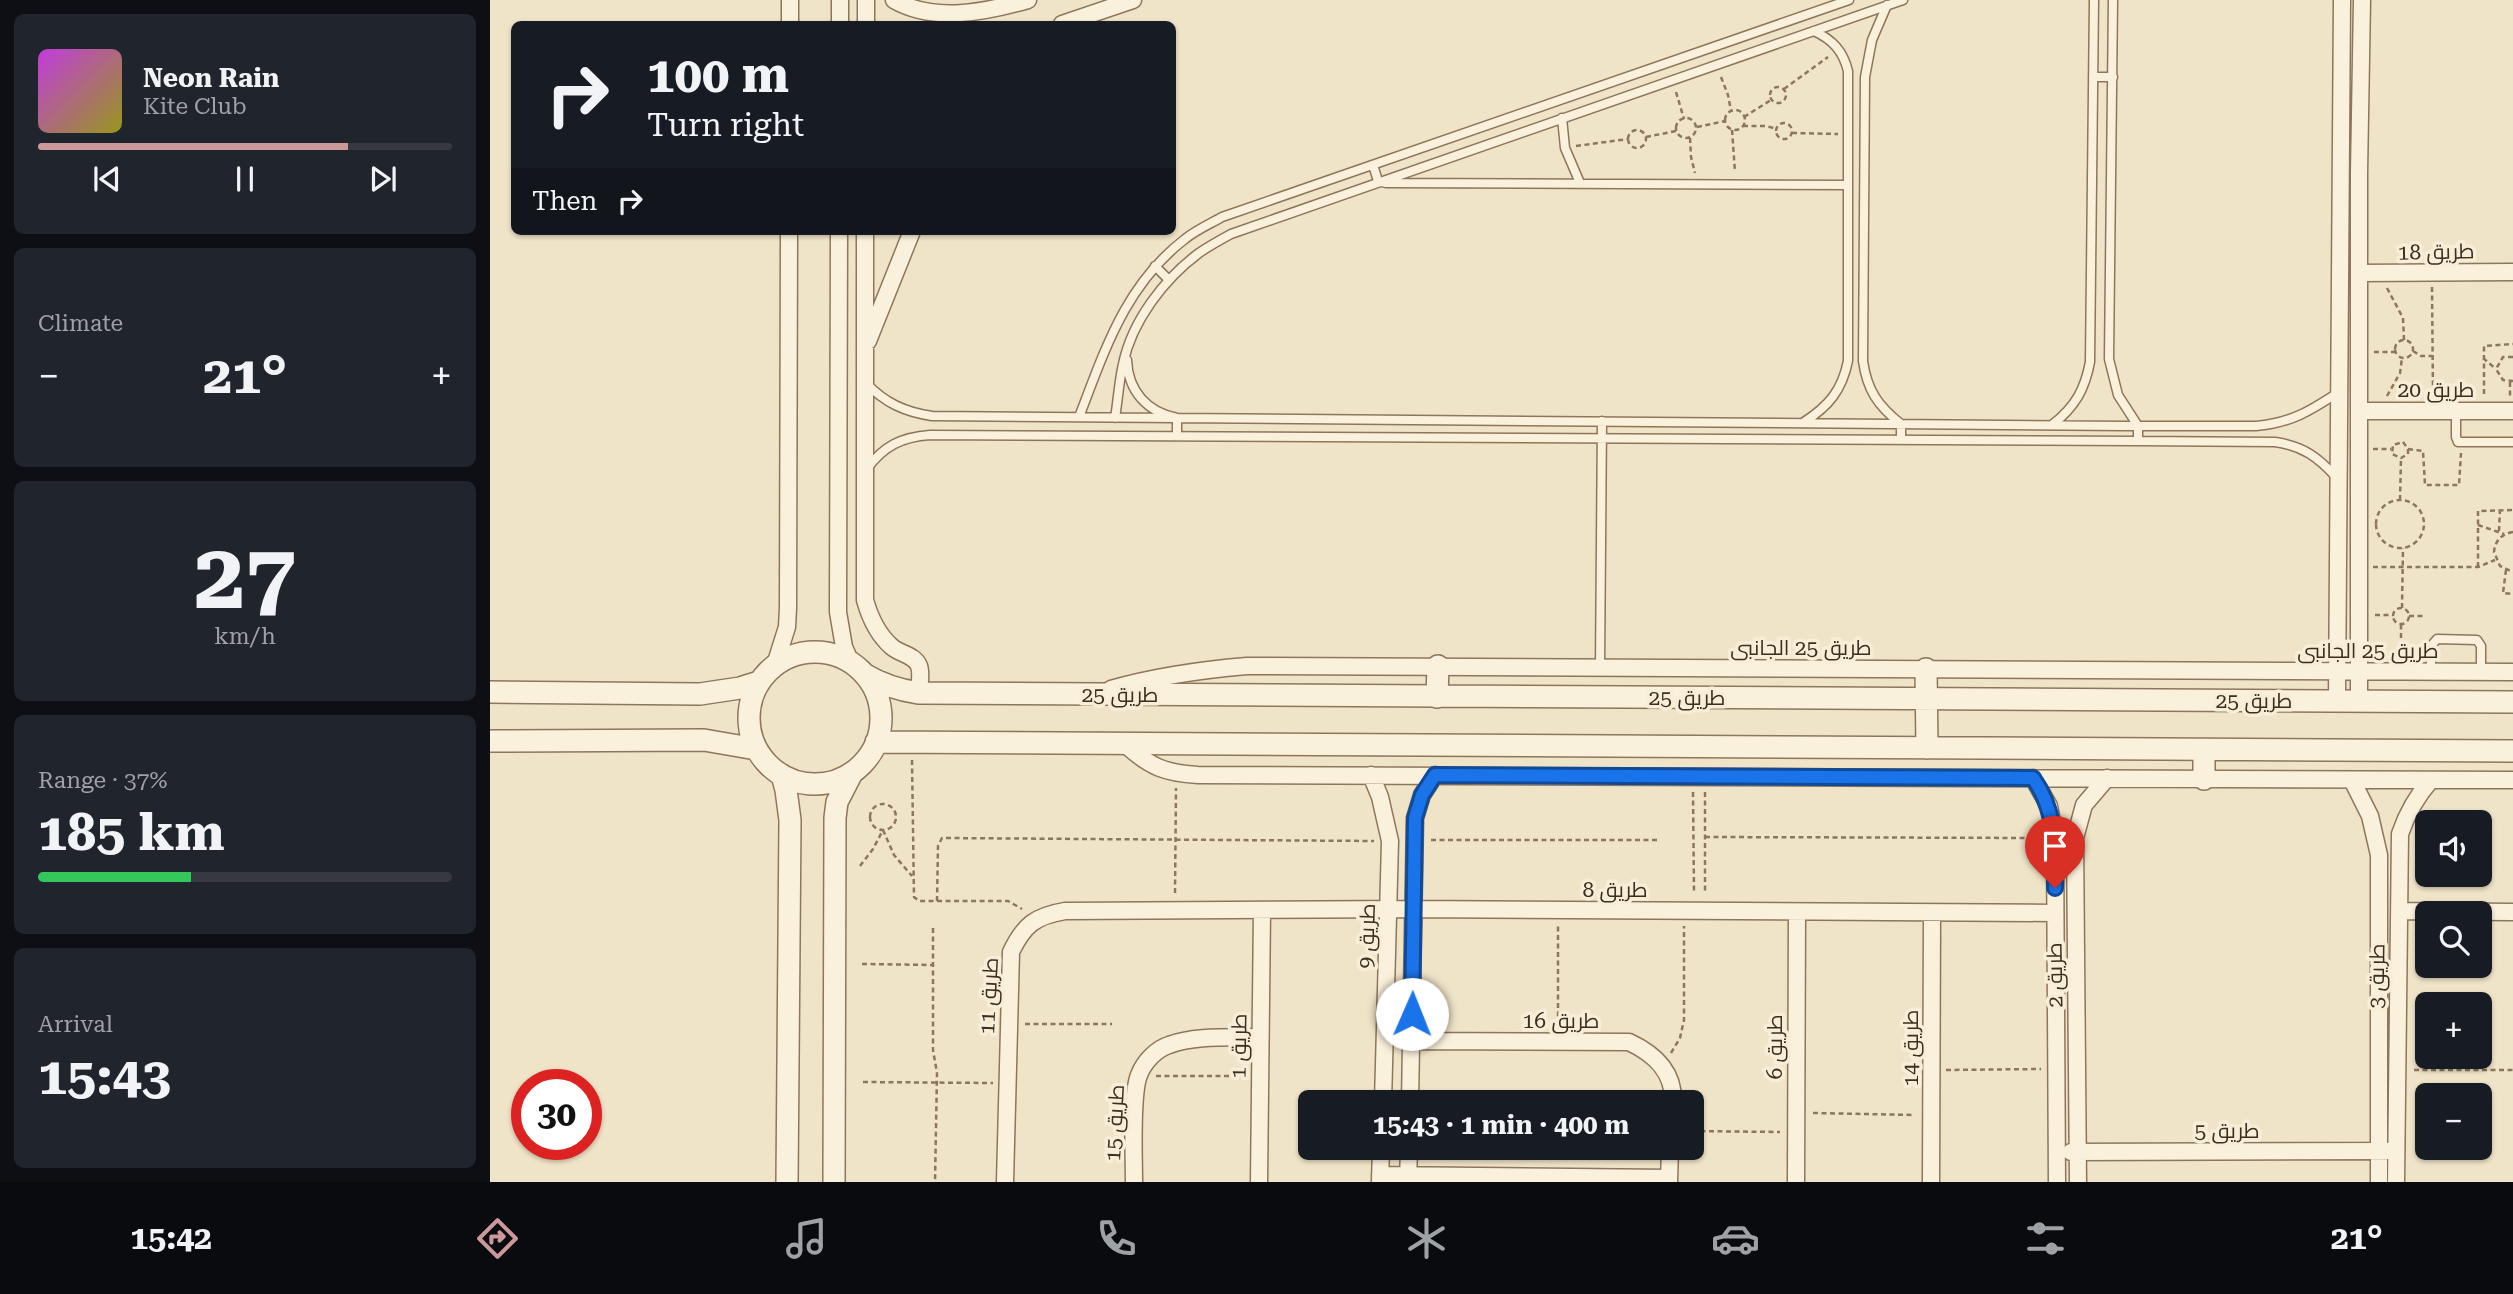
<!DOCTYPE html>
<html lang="en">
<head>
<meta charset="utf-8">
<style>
	:root { --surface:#171b24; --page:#20242c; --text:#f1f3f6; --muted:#9ea1a6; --line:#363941; --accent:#cc999b }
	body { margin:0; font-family:"Roboto Serif",Cairo,serif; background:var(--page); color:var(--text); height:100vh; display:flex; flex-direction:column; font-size:26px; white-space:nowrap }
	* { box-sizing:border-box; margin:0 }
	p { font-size:23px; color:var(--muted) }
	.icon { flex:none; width:38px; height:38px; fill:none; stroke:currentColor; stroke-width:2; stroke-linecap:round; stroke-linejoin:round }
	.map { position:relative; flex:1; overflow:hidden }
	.details { display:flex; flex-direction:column; gap:14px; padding:14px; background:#0d0f14; width:490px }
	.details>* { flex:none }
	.hud { position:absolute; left:21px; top:21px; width:665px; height:214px; border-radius:10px; box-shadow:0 2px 5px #0004; background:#171b24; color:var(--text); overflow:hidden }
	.buttons { position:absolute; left:1925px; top:810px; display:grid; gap:14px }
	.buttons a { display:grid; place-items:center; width:77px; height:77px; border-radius:10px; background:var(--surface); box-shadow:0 2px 5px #0004; font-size:35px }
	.speed { position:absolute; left:21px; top:1069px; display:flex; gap:14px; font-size:35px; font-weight:700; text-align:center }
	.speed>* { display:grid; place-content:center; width:91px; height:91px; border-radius:50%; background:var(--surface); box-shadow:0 2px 5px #0004; line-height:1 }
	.speed .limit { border:10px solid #d22; background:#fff; color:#111 }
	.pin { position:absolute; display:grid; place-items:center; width:60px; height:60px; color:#fff; margin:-72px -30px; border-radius:50% 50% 50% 0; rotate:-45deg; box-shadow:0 0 7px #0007 }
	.pin .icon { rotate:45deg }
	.me { position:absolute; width:77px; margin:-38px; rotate:1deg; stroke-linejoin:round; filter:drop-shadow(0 0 5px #0008) }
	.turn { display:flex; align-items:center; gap:24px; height:147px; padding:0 21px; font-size:32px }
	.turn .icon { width:91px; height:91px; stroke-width:2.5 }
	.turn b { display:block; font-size:49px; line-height:60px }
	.then { display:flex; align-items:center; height:66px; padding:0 21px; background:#0003; gap:14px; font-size:26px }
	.big { font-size:52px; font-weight:700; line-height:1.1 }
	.details .card { flex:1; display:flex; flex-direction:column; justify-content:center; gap:10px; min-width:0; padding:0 24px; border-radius:10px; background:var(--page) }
	.details .dial { align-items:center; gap:0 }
	.dial b { font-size:91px; line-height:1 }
	.song { display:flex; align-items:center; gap:21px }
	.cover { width:84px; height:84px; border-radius:10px; background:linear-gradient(135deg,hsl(290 70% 55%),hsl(60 70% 35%)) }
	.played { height:7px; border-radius:4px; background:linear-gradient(90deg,var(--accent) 75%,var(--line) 75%) }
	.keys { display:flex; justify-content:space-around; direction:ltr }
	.heat { display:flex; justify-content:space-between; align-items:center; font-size:38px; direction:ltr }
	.charge { height:10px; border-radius:5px; background:linear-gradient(90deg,#34c759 37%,var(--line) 0) }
	.trip { position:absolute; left:808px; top:1090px; width:406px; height:70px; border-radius:10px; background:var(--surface); box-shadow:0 2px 5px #0004; font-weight:700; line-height:70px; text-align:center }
	.tab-bar { display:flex; height:112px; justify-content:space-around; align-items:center; background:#090b0e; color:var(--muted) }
	.tab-bar .icon { width:49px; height:49px }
	.tab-bar .on { color:var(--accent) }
	.tab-bar b { font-size:32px; color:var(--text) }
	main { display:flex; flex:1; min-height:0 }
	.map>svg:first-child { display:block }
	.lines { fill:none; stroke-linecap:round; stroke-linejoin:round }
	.service-casing { stroke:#8d765c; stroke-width:11 }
	.minor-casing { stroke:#8d765c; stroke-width:19 }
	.tertiary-casing { stroke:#8d765c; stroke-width:24 }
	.path { stroke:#8d765c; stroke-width:2.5; stroke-dasharray:5 3.5; stroke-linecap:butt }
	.service { stroke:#faf1dc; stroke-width:8 }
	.minor { stroke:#faf1dc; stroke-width:16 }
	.tertiary { stroke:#faf1dc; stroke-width:21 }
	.route-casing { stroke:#114b97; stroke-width:18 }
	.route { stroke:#1a73e8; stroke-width:12 }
	.labels { text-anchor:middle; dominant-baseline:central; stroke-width:7; stroke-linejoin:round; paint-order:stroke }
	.street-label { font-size:21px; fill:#3d2e20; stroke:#f7eed8 }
</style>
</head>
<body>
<main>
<section class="details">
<div class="card">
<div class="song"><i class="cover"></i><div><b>Neon Rain</b><p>Kite Club</p></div></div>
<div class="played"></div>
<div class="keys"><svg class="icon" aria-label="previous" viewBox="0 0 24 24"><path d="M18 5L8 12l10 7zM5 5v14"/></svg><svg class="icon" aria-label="pause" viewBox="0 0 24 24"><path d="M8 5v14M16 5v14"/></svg><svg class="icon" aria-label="next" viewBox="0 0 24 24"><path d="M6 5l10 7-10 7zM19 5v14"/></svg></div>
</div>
<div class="card"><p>Climate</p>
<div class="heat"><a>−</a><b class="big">21°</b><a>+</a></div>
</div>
<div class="card dial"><b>27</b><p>km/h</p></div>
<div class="card"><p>Range · 37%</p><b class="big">185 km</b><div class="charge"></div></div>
<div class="card"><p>Arrival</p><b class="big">15:43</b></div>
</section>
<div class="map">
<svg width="2023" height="1182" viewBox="0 0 2023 1182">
	<rect width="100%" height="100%" fill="#f0e4c8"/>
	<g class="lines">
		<defs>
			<path id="service" d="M1623,0L1619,359L1628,395L1648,426V441
				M1397,5L1382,40L1375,77L1373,361C1377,390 1388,406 1411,424V440
				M1603,77H1623
				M1072,118L1075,148L1090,183
				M883,165L888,181L896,183L1358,185
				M665,266L679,280
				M637,360C638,391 657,412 687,418V436
				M376,383C395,403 415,412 442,416L1635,426H1766C1801,423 1820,411 1849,392
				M1966,411V437L1968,442H2023
				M589,417C615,350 635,285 695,239C706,230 720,224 732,217L1359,0
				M625,418C628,400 629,381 633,364C642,321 674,279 709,253C719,246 730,240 741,234L1413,0
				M1314,422C1339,406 1352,390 1358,361V71C1353,51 1343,40 1324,31
				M1563,424C1585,407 1595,389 1600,362L1604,0
				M377,469C393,446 412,437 440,435L1648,441L1785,442C1813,446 1828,457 1847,478
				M1110,667L1112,421
				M1941,673V646L1947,639L1987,640L1991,646V672"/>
			<path id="minor" d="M404,0C444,23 496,12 538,0
				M300,24V0
				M350,24V0
				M376,24V0
				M572,24L643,0
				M349,231L348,612L354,647L361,663
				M375,231V600C380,618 387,634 402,647C410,654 425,655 429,666C432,674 429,685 429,693
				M1869,273L2023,272
				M378,341L422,231
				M1869,411H2023
				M285,665L297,627L298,608L299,231
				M621,689C666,676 710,670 757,666L2023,672
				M1847,701L1852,0
				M1869,701V173L1872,0
				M636,745C660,767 675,773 708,775L2023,780
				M881,775L890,797L900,841L893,1102
				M1543,778L1559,806L1565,838L1567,1182
				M1862,780L1880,816L1889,855V1182
				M1909,911L2023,912
				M921,1041L1139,1042C1165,1054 1184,1072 1183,1102
				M920,1102L925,818L932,795L945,775
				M1581,1152L1898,1151
				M890,1175L1179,1178
				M515,1182L521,952C534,925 545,916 575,911L924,909L1564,913
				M644,1182C644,1157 641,1095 649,1075C654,1062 666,1049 679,1045C706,1035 741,1038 770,1037
				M769,1182L772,910
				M890,1182L891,1148
				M918,1182L919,1148
				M1179,1182L1180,1148
				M1306,1182L1307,913
				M1441,1182L1442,913
				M1588,1182L1585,838L1594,805L1617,778
				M1906,1182L1910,834C1917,813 1926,797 1941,780"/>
			<path id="tertiary" d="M259 718a66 66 0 1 1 132 0a66 66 0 1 1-132 0Z
				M1436,669L1437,748
				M374,674C392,685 408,690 429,693L2023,702
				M0,692L210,694L250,688L269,682
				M947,697L948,666
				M0,741L214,740L266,749
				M386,742L2023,751
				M292,775L296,790L300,820L297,1182
				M1714,779V750
				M344,1182L345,818L347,802L362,773"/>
		</defs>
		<use href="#service" class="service-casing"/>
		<use href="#minor" class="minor-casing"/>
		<use href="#tertiary" class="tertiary-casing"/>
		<path class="path" d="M1231,77L1238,95L1241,111
			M1280 95a8 8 0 1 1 16 0a8 8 0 1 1-16 0Z
			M1294,89L1338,57
			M1186,92L1194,119
			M1235 120a10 10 0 1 1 20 0a10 10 0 1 1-20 0Z
			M1254,117L1281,100
			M1186 128a10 10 0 1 1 20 0a10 10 0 1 1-20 0Z
			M1286 131a8 8 0 1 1 16 0a8 8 0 1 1-16 0Z
			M1253,126H1276L1287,129
			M1207,127L1235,121
			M1242,130L1245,172
			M1138 139a9 9 0 1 1 18 0a9 9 0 1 1-18 0Z
			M1302,133L1348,134
			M1156,137L1186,131
			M1200,138L1201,157L1205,173
			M1086,146L1138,139
			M1942,287L1943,396
			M1897,288L1913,318L1914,340
			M1905 349a9 9 0 1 1 18 0a9 9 0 1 1-18 0Z
			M1923,351L1931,356H1942
			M1884,352H1905
			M2023,357H2013L2006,369L2013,380L2023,381
			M1993,358L2006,369
			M2020,382V396
			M1994,394V346L2023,344
			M1897,396L1910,373L1912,358
			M1883,449H1901
			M1918,449V454L1911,458L1902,454L1903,445L1913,442L1918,449L1933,451L1935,485H1969L1971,453
			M1910,500L1911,458
			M1886 524a24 24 0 1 1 48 0a24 24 0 1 1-48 0Z
			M1988,525L2014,534
			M2009,531L2010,510
			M2023,532C2011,534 2005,541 2004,552L2010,566L2023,572
			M1883,567H1988L2005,560
			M1988,567V511L2023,510
			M2016,570L2013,593L2023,594
			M1912,608L1913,548
			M1903 616a8 8 0 1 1 16 0a8 8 0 1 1-16 0Z
			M1885,615H1903
			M1919,616H1933
			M1911,655V624
			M422,760L424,897L429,901H518L532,909
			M1203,792L1204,894
			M1215,792V894
			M380 817a13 13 0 1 1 26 0a13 13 0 1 1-26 0Z
			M393,830L404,855L422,876
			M1215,837L1551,838
			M941,840H1167
			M370,866L383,849L393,830
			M685,893L686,788
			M447,901L448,846L452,838L884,841
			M443,928V1050L447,1073L445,1182
			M372,964L443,965
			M535,1024H622
			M1068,1025V926
			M1181,1053L1190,1038L1194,1020V926
			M1456,1070L1551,1069
			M1924,1070H2023
			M666,1076H754
			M373,1082L503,1083
			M1323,1113L1425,1115
			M1202,1131L1290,1132"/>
		<use href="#service" class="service"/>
		<use href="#minor" class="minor"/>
		<use href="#tertiary" class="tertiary"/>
	</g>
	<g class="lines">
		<defs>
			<path id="route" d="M922,1014L925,818L932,795L945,775L1543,778C1567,812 1565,847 1565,888"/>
		</defs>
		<use href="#route" class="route-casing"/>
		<use href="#route" class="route"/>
	</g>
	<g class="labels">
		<g class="street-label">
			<text transform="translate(1946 252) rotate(-1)">طريق 18</text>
			<text x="1946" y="390">طريق 20</text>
			<text x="1311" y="648">طريق 25 الجانبى</text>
			<text x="1878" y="651">طريق 25 الجانبى</text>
			<text x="630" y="695">طريق 25</text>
			<text x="1197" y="698">طريق 25</text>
			<text x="1764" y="701">طريق 25</text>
			<text x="1125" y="890">طريق 8</text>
			<text transform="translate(877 936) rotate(-88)">طريق 9</text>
			<text transform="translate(1565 975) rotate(-91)">طريق 2</text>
			<text transform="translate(1887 976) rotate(-89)">طريق 3</text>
			<text transform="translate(499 996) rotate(-87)">طريق 11</text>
			<text x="1071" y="1021">طريق 16</text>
			<text transform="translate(749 1046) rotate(-89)">طريق 1</text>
			<text transform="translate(1285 1047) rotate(-90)">طريق 6</text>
			<text transform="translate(1421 1048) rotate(-90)">طريق 14</text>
			<text transform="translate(625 1123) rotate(-87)">طريق 15</text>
			<text x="1737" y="1131">طريق 5</text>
		</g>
	</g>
</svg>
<div class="buttons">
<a><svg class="icon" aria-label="sound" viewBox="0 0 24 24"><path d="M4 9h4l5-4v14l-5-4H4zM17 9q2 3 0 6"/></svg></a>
<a><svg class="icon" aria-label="search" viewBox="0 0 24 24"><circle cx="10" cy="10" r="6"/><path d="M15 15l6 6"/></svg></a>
<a>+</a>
<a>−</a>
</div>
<div class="speed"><div class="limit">30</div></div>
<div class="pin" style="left:1565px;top:888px;background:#d93025"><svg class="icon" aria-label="arrive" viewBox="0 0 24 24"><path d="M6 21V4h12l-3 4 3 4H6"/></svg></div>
<svg class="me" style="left:922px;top:1014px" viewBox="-20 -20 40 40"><circle r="19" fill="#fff"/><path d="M0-13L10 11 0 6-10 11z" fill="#1a73e8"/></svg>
<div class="trip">15:43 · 1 min · 400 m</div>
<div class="hud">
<div class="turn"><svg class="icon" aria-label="right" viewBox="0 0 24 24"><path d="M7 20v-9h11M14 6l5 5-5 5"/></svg><div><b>100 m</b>Turn right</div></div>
<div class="then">Then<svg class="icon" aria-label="right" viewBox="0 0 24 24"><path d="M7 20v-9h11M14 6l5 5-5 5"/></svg></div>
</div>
</div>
</main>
<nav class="tab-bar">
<b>15:42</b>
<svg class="icon on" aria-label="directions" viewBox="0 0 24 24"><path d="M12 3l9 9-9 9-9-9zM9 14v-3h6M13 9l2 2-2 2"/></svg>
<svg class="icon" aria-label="music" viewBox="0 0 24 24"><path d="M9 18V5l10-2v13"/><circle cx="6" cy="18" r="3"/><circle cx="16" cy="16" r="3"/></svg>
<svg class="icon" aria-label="phone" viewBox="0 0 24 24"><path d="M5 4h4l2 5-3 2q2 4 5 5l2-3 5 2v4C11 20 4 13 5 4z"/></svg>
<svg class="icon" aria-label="climate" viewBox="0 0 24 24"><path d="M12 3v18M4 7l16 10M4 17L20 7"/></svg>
<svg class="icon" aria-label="car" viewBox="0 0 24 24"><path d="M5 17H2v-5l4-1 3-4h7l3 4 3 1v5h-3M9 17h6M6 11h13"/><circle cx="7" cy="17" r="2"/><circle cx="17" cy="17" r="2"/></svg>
<svg class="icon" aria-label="filters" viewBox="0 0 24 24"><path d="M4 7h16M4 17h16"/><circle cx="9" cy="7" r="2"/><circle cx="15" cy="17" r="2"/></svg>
<b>21°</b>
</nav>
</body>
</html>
